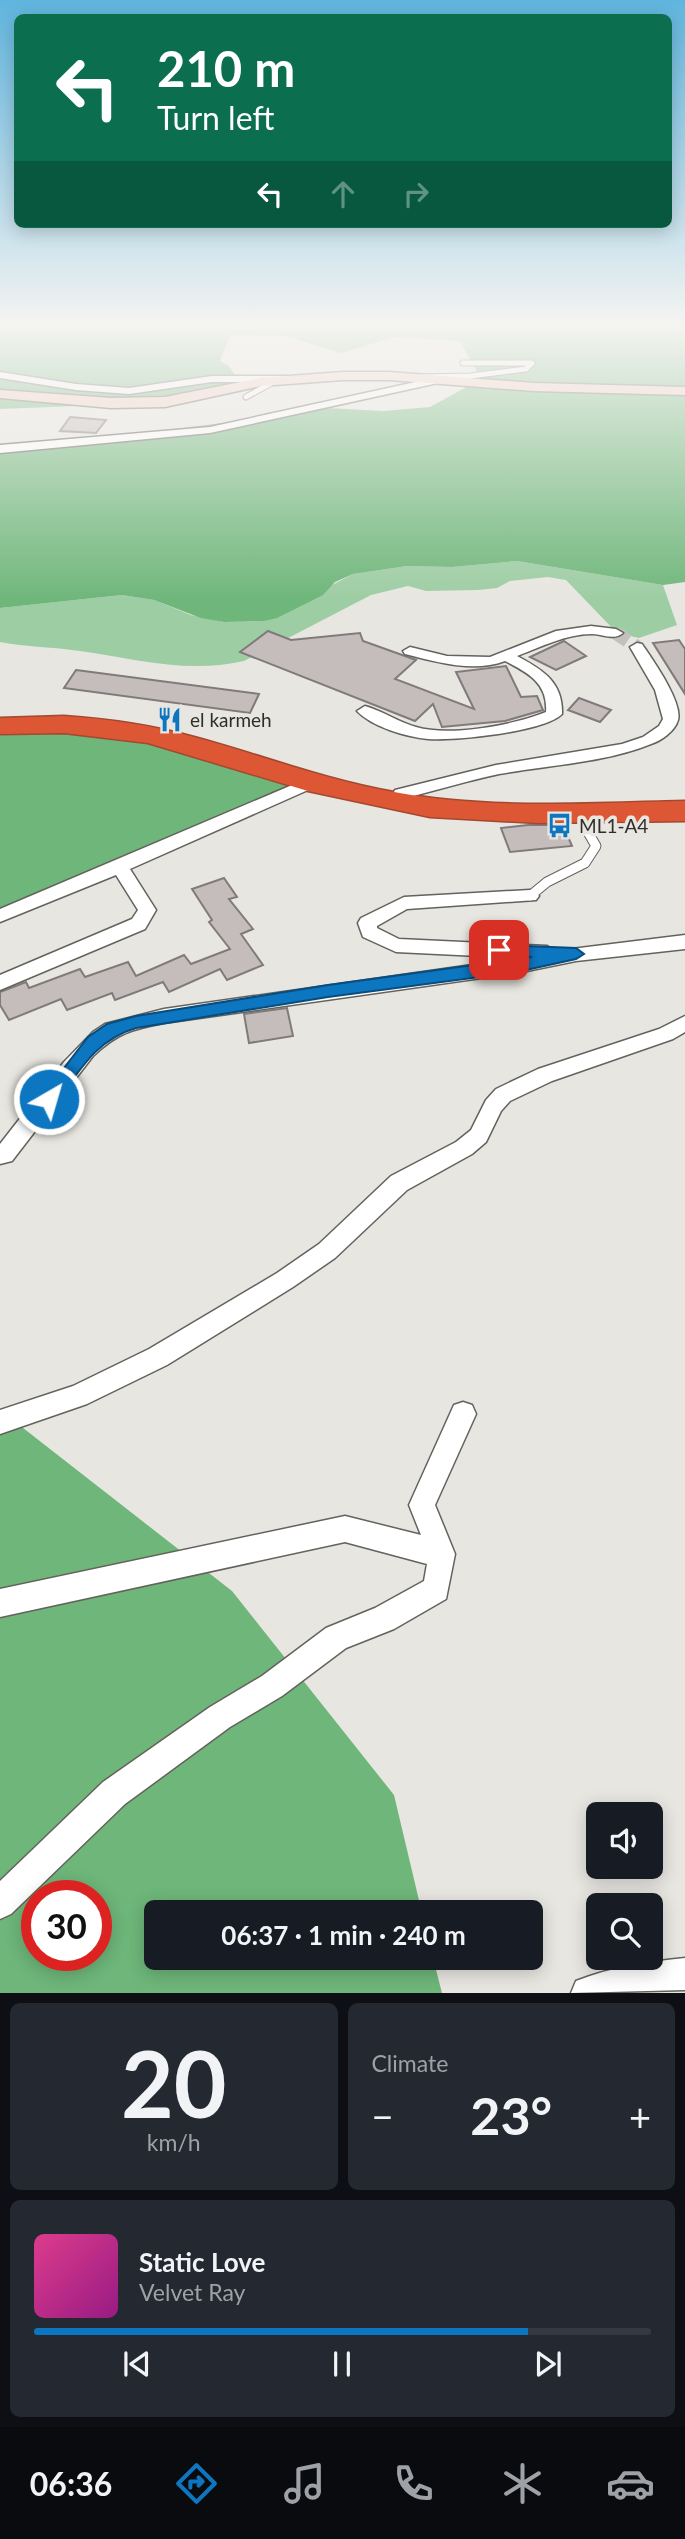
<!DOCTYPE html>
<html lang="en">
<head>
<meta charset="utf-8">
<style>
	:root { --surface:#171b24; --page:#242831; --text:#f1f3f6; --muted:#9ea1a6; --line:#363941; --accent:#0d76c1 }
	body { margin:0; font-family:Lato,sans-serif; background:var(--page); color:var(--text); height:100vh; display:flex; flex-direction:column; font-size:26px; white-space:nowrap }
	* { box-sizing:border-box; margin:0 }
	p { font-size:23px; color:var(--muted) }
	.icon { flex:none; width:38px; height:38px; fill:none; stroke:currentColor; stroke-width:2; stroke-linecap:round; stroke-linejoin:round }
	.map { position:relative; height:1993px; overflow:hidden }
	.details { display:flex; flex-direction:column; gap:10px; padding:10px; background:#0d0f14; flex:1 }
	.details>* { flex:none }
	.hud { position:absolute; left:14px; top:14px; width:658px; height:214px; border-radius:10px; box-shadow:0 4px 18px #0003; background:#0b6e4f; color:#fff; overflow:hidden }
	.tools { position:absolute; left:586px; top:1802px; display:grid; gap:14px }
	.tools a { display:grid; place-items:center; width:77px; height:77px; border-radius:10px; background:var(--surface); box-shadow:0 4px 18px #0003; font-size:35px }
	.speed { position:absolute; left:21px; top:1880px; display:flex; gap:14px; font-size:35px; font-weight:700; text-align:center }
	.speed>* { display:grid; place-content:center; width:91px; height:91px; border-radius:50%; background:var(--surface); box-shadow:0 4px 18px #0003; line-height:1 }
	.speed .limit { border:10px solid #d22; background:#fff; color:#111 }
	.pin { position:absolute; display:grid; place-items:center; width:60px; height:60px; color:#fff; margin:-30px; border-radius:14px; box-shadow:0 4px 10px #0006 }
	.me { position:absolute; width:77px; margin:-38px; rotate:38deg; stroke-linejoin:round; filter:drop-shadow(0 0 5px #0008) }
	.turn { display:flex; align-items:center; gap:24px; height:147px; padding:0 28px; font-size:32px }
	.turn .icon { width:91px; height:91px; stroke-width:2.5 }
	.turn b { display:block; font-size:49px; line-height:60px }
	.lanes { display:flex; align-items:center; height:66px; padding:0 28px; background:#0003; justify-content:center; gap:35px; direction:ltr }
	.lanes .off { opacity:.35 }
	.big { font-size:52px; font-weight:700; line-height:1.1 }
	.details .tile { flex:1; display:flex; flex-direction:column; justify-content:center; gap:10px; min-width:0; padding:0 24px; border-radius:10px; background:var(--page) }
	.details .dial { align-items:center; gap:0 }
	.dial b { font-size:91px; line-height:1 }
	.song { display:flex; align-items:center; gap:21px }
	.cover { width:84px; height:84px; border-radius:10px; background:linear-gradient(135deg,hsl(330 70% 55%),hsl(310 70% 35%)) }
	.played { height:7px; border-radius:4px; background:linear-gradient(90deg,var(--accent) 80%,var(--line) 80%) }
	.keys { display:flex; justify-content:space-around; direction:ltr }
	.heat { display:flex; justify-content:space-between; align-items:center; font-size:38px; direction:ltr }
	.details .tiles { flex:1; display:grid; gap:10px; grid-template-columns:1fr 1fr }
	.tile:last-child { grid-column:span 2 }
	.trip { position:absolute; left:144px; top:1900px; width:399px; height:70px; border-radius:10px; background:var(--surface); box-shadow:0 4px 18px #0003; font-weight:700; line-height:70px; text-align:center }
	.tabs { display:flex; height:112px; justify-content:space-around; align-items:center; background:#090b0e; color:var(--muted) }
	.tabs .icon { width:49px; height:49px }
	.tabs .selected { color:var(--accent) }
	.tabs b { font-size:32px; color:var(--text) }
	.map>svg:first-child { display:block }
	.green { fill:#9dcda3 }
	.forest { fill:#6eb67a; fill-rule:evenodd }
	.building { fill:#c5bdbc; stroke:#817a7a; stroke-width:2 }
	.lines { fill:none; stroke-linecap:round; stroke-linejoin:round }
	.minor-tunnel { stroke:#c3c1bc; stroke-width:14; stroke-dasharray:14 7; stroke-linecap:butt }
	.service-far1-casing { stroke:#64625c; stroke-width:7 }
	.service-casing { stroke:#64625c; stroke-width:11 }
	.minor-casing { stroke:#64625c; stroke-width:3 }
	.secondary-casing { stroke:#64625c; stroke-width:3 }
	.motorway-casing { stroke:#a14931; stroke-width:3 }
	.path { stroke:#908e8a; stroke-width:2; stroke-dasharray:2.5 2; stroke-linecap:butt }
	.service-far1 { stroke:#fff; stroke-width:5 }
	.service { stroke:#fff; stroke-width:9 }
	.minor { fill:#fff; fill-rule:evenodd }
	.secondary { fill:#f5cdc2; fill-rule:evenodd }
	.motorway { fill:#de5734; fill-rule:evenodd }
	.route { fill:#0d76c1; stroke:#084d7d; stroke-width:2 }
	.labels { text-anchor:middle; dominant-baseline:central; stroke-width:7; stroke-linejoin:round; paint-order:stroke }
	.poi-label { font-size:19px; fill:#2f2e2c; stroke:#e8e6e0; text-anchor:start }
</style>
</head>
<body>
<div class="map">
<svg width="685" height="1993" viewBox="0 0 685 1993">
	<rect width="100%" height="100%" fill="#e8e6e0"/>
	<path class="green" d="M517,561L663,585L677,625L639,638L617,633L566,580L548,577L510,581L497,588L478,590L426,591L408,586L371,595L244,661C186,674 137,659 80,651C53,647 27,647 0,642V608L122,595L154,600L191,615L224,622L264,621L353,574L407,566L452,567Z"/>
	<path class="forest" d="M0,323H685V582L663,585L517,561L452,567L407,566L353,574L335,582L323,595L277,618L264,621L224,622L201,618L154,600L122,595L0,608V451L262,418L308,407L383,411L430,407L481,379L460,341L395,337L341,353L285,336L230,335L220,361L229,366L244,389L157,403L0,409Z
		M75,717L294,788L0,914V720Z
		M0,1410L232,1591L394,1795L422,1913H156V1958H433L442,1993H0ZM37,1895H96V1955H37Z"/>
	<path class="building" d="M70,417L106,420L96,433L60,431Z
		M268,631L291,640L360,633L363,641L416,660L395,679L474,709L456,672L506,666L521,697L537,696L543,710L505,721L442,727L433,704L415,721L240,652Z
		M679,640L685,649V694L653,643Z
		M564,641L586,656L556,670L530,657Z
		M76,670L259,694L250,713L64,688Z
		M579,698L611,710L600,722L568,710Z
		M528,825H563L572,846L510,852L501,828Z
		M224,878L237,897L229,899L253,929L241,934L263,965L227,980L220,969L169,992L163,982L115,1000L112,993L67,1010L61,999L9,1020L0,1005V992L26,982L29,988L80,969L85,977L128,962L136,976L184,955L191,964L230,949L209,922L212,920L192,889Z
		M287,1008L293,1036L249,1043L244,1014Z"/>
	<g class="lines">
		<path class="minor-tunnel" d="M616,633L637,647"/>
		<defs>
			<path id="service-far1" d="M422,377L470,376L526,369L532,363H463
				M246,397L275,381"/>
			<path id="service" d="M530,896L547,882L585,863L596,846L589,834L590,812"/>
			<path id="minor" d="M0,372L76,384L129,388L212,376H287L292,379L287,382H212L129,394L76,390L0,378Z
				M443,376L448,379L447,381L210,433L0,453V445L210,427Z
				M591,626L616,629L623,633C614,641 603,634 592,634C566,634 541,647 517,656C543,670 563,682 562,714C544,732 455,741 428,739C407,737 372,727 357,711L365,706C383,711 398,722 416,727C450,737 514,725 546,712C548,683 528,673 505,661C474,673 436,662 405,654L403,651L410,647L447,656L490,657L556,631Z
				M637,643L642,644C652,659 683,702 678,720C675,731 661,741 651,744C604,763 549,765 499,774C466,781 434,791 401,799L393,794L395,790L496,765L622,744L643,737L659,726L663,719L655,690L630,647Z
				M311,777L319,782L317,786L130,869L156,910L145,929L0,990V975L132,919L138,910L116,875L0,922V909Z
				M530,890L536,892L539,896L536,900L407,909L377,926V928L399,939L547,946L555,951L685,935V949L576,961L517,973L164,1023C132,1029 117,1033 93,1056L12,1161L0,1164V1144L64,1062L93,1032L105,1024L164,1009L521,958L396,952L363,937L358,923L361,918L404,897Z
				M685,1016V1032L673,1039L552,1081L510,1101L501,1111L486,1142L472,1154L407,1190L335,1258L293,1287L167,1365L87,1404L0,1434V1410L73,1386L149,1349L277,1273L319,1244L391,1176L456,1142L471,1130L486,1100L496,1089L538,1069L659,1029Z
				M463,1402L472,1405L476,1414L435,1505L455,1554L446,1599L394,1629L346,1648L282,1696L230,1727L125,1804L11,1914L0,1919V1881L103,1782L210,1707L262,1676L326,1628L375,1608L424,1581L427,1564L345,1542L0,1617V1589L345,1516L421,1535L409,1505L454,1405Z
				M685,1958V1990L571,1993L576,1981C611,1967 648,1962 685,1958Z"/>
			<path id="secondary" d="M343,372H389L534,383L685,387V395L534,391L389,380H343L261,386L165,407L111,408L0,398V390L111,398L165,397L261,378Z"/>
			<path id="motorway" d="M64,716C108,719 151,725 194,737C261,755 325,780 394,792C490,810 588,803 685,801V821L539,823L430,817L308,791L148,743L64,733L0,734V718Z"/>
		</defs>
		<use href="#service-far1" class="service-far1-casing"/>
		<use href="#service" class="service-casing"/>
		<use href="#minor" class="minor-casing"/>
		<use href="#secondary" class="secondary-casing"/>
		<use href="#motorway" class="motorway-casing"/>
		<path class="path" d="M541,363C589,361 637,354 685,358"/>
		<use href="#service-far1" class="service-far1"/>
		<use href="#service" class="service"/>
		<use href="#minor" class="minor"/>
		<use href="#secondary" class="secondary"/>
		<use href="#motorway" class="motorway"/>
	</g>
	<linearGradient id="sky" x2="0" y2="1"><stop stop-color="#60b5de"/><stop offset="0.54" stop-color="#f5f4f1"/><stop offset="1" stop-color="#f5f4f1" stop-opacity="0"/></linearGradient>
	<rect width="685" height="602" fill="url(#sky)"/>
	<path class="route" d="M499,945L576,948L584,954L576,959L517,972L328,997L136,1028C95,1040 79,1072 55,1104H43L40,1099L88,1037L107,1024L136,1016L328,985L532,957L493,954L491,950Z"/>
	<defs>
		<symbol id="restaurant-bare" viewBox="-9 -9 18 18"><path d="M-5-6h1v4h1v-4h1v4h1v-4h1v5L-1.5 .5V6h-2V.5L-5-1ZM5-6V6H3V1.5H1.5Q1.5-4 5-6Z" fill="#0d76c1" stroke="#e8e6e0" stroke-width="2.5" paint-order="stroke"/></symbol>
		<symbol id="bus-bare" viewBox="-9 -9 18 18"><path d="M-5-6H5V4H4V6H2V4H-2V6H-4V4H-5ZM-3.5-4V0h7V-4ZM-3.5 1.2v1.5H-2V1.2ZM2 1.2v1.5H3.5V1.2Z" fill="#0d76c1" stroke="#e8e6e0" stroke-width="2.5" paint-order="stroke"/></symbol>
	</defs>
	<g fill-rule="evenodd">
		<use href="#restaurant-bare" x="152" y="702" width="35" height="35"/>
		<use href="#bus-bare" x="542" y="808" width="35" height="35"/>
	</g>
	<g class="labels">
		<g class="poi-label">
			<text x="190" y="719">el karmeh</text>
			<text x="579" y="825">ML1-A4</text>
		</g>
	</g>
</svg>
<div class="tools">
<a><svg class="icon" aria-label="sound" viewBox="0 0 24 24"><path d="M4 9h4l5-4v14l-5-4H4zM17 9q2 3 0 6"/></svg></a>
<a><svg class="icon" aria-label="search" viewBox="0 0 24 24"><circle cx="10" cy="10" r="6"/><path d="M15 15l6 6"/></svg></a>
</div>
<div class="speed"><div class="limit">30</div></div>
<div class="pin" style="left:499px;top:950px;background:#d93025"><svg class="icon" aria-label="arrive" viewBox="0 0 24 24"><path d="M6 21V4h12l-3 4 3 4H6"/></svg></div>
<svg class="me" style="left:49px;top:1099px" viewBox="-20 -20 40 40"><circle r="17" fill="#0d76c1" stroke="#fff" stroke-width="3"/><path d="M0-11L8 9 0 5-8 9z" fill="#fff"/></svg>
<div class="trip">06:37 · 1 min · 240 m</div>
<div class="hud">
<div class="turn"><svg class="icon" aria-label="left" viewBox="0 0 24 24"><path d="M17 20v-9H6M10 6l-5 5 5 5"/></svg><div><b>210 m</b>Turn left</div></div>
<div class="lanes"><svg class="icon" aria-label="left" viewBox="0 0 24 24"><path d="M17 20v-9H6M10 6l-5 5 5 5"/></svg><svg class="icon off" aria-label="ahead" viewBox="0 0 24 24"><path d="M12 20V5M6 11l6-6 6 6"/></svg><svg class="icon off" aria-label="right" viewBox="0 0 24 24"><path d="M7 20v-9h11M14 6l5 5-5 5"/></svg></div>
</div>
</div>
<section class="details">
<div class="tiles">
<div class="tile dial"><b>20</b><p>km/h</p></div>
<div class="tile"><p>Climate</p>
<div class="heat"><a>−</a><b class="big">23°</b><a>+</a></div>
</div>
<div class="tile">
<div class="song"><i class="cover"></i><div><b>Static Love</b><p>Velvet Ray</p></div></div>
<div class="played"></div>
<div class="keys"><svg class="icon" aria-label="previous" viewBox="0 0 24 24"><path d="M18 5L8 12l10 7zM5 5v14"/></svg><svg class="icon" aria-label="pause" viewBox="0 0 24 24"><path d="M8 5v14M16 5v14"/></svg><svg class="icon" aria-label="next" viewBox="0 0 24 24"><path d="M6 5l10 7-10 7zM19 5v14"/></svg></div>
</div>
</div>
</section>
<nav class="tabs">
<b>06:36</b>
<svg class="icon selected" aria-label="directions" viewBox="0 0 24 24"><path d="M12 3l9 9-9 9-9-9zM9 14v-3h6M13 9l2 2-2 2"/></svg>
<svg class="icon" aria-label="music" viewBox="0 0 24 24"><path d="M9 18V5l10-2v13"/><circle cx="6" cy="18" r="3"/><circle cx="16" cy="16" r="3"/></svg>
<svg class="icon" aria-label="phone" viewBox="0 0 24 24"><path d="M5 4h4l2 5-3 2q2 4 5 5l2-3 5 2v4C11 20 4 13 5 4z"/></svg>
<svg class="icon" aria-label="climate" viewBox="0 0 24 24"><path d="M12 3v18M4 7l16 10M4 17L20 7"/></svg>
<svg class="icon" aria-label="car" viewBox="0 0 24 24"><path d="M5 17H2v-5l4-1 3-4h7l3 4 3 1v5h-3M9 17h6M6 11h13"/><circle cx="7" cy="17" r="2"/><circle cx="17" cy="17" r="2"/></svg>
</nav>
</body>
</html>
